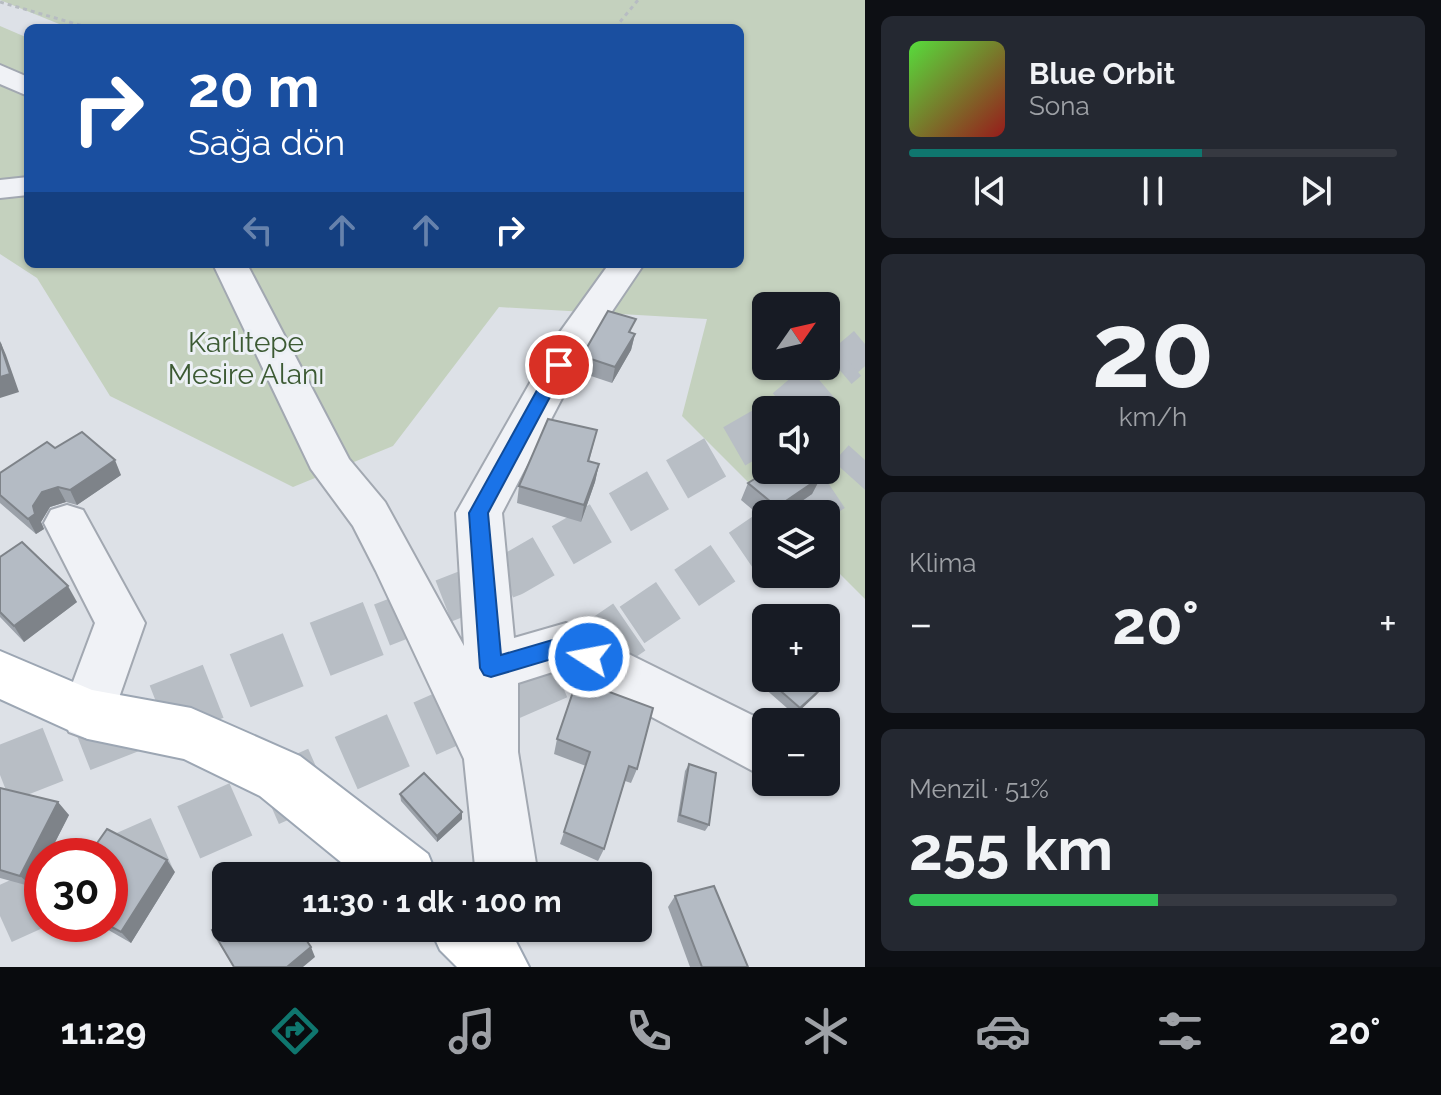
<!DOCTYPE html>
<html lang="tr">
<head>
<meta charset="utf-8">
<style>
	:root { --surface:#171b24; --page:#242831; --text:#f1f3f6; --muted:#9ea1a6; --line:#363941; --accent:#0f766e }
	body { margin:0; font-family:Raleway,sans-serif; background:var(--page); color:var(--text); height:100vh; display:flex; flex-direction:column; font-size:30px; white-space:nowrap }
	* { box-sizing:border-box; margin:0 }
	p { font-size:26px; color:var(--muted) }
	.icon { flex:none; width:44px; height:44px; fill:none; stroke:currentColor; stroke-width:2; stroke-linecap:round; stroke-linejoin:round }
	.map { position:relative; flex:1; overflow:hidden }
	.drawer { display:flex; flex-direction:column; gap:16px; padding:16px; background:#0d0f14; width:576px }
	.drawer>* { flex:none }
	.top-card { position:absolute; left:24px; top:24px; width:720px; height:244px; border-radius:12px; box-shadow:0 2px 6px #0004; background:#1a4fa0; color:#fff; overflow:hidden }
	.needle { width:52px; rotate:56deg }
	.fabs { position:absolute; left:752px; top:292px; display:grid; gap:16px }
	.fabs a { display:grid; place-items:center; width:88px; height:88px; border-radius:12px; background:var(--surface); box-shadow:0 2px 6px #0004; font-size:40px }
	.speed { position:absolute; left:24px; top:838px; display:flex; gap:16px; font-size:40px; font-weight:700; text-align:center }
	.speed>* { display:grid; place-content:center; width:104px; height:104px; border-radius:50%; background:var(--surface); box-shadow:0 2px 6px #0004; line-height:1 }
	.speed .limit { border:12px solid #d22; background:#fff; color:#111 }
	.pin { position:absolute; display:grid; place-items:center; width:68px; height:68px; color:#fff; margin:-34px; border:4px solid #fff; border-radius:50%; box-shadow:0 2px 8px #0007 }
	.me { position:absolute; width:88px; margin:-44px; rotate:281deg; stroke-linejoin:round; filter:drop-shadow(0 0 6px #0008) }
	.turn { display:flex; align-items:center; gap:28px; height:168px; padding:0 32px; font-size:36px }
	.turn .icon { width:104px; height:104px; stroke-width:2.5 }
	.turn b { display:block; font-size:56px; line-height:68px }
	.lanes { display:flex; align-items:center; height:76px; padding:0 32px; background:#0003; justify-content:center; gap:40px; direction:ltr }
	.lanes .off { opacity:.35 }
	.big { font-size:60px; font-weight:700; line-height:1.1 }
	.drawer .tile { flex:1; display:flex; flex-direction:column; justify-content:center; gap:12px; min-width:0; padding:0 28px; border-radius:12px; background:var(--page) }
	.drawer .dial { align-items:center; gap:0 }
	.dial b { font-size:104px; line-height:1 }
	.song { display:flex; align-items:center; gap:24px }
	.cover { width:96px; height:96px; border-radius:12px; background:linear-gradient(135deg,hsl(110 70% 55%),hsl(0 70% 35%)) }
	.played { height:8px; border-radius:4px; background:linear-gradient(90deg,var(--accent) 60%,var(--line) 60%) }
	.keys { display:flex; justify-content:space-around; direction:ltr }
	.heat { display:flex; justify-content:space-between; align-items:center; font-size:44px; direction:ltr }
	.charge { height:12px; border-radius:6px; background:linear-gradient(90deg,#34c759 51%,var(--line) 0) }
	.trip { position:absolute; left:212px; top:862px; width:440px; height:80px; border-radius:12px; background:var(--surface); box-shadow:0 2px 6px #0004; font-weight:700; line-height:80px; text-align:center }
	.tabs { display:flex; height:128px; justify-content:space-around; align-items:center; background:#090b0e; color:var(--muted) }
	.tabs .icon { width:56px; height:56px }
	.tabs .selected { color:var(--accent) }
	.tabs b { font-size:36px; color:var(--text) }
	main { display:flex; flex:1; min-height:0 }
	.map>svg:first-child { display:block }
	.green { fill:#c4d1be; fill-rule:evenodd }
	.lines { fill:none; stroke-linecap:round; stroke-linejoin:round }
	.highway-tunnel-far2 { stroke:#b8bec5; stroke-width:34; stroke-dasharray:34 17; stroke-linecap:butt }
	.highway-tunnel-far1 { stroke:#b8bec5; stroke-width:44; stroke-dasharray:44 22; stroke-linecap:butt }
	.highway-tunnel { stroke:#b8bec5; stroke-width:57; stroke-dasharray:57 29; stroke-linecap:butt }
	.minor-casing { stroke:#a2a8b1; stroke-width:4 }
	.major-casing { stroke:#9ca6b3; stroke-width:4 }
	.path { stroke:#b7bcc2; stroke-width:3; stroke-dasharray:4 4; stroke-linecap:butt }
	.minor { fill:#f0f2f6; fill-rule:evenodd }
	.major { fill:#fff; fill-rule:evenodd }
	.wall { fill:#9ba1a9 }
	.shaded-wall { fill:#7e8389 }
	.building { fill:#b4bbc4; stroke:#7e8389; stroke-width:2 }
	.route { fill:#1a73e8; stroke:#114b97; stroke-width:2 }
	.labels { text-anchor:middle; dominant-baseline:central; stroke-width:6; stroke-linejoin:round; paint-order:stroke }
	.park-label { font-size:28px; fill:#3c5a33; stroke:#ecf0f5 }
</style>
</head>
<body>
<main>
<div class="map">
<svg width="865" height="967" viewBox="0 0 865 967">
	<rect width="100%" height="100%" fill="#dde1e7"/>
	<path class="green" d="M0,0H865V599L826,560V514H780L682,416L707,319L499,307L393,446L293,487L110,396L37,278L0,254V26L28,38V264H740V28H69ZM766,306H826V366H766ZM766,410H826V470H766Z"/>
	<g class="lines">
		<path class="highway-tunnel-far2" d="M845,361L865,344"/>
		<path class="highway-tunnel-far1" d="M787,410L847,359
			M796,514L847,480L865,460
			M382,625L513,574L766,428
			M632,625L766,534"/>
		<path class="highway-tunnel" d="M0,775L387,623
			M110,867L581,660L635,623
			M0,916L42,897"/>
		<defs>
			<path id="minor" d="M0,65L28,77V96L0,84Z
				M28,177V195L0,198V180Z
				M213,264H247L349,459L385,502L464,646L456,513L555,339L609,264H644L592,341L502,513L514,638L566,623L766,722V778L562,669L518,683V752L538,876H476L464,759L376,571L353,526L311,469Z
				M67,505L83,510L145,623L107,732L88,739L69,732L61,714L95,623L44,523L51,510Z"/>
			<path id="major" d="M0,651L92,690L191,708L300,756L428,854L437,876H358L260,796L184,759L88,739L0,699Z
				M430,928H509L529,967H457L440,950Z"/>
		</defs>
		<use href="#minor" class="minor-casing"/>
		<use href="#major" class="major-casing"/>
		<path class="path" d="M0,2L90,28
			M615,28L638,0"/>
		<use href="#minor" class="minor"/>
		<use href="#major" class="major"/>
	</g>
	<path class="wall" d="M633,333L635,334L631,350L612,383L579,372L582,356Z
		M597,430L589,462L599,464L595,482L581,522L517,503L519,486Z
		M55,448L121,475L77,505L66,502L50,507L41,522L44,529L36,534L0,503V473Z
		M821,477L812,494L783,514H766V521L741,500L748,483Z
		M0,557L77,602L24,642L0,617Z
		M767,679L822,688L816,695L795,715L763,687Z
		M557,739L637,769L631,783L625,781L604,849L598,861L560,844L586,766L554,754Z
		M689,764L709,825L705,831L677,822L685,771Z
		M0,788L69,815L48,856H42V869L33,887L0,878Z
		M400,794L462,812V819L437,842L401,801Z
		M175,872L131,943L98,924H110Z
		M675,896L748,967H690L668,907Z"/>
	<path class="shaded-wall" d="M635,334L631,350L612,383L615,367Z
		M0,341L6,355L19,392L0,398Z
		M115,460L121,475L77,505L70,490Z
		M599,464L595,482L581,522L584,505Z
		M821,477L812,494L783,514H773L777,507Z
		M58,487L66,502L50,507L41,522L44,529L36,534L28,519L33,506L42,492Z
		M68,586L77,602L24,642L14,626Z
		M822,688L816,695L795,715L800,708Z
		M58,802L69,815L48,856H42V869L33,887L20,876Z
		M462,812V819L437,842V836Z
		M167,860L175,872L131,943L121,932Z
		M311,947L315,957L303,967H287Z"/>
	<path class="building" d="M608,311L636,319L629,332L635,334L615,367L582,356Z
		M0,343L10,374L0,377Z
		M548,419L597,430L588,461L599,464L584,505L519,486Z
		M82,432L115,460L70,490L58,487L42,492L33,506L35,514L28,519L0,495V473L47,442L55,448Z
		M769,470H812L821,477L777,507L748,483Z
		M22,542L68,586L14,626L0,612V557Z
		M769,678H810L822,688L800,708L767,679Z
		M577,680L653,708L637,769L629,766L604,849L564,832L590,752L557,739Z
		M689,764L716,773L709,825L680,815Z
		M424,773L462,812L437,836L400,794Z
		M0,788L58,802L20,876L0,870Z
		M107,829L167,860L121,932L106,924H110V856H88Z
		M714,886L748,967H702L675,896Z
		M226,919V928H298L311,947L287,967H234L212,930Z"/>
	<path class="route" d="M559,360L567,365L488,513L501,655L566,636L596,650L599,657L596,663L589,666L565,655L491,677L484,675L480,668L469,513L551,365Z"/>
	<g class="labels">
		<g class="park-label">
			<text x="246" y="342">Karlıtepe<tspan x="246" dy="32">Mesire Alanı</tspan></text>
		</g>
	</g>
</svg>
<div class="fabs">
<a><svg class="needle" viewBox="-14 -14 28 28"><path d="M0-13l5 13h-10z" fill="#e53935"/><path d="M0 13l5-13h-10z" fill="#9ea1a6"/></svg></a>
<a><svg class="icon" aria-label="sound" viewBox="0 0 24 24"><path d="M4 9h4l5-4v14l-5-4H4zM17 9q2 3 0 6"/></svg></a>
<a><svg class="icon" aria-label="layers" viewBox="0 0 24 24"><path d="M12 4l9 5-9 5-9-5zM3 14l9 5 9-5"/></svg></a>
<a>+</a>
<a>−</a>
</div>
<div class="speed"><div class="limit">30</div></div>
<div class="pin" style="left:559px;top:365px;background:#d93025"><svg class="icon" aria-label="arrive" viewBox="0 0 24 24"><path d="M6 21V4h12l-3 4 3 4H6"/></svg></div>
<svg class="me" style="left:589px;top:657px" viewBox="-20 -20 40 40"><circle r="17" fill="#1a73e8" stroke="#fff" stroke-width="3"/><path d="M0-11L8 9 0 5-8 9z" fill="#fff"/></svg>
<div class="trip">11:30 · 1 dk · 100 m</div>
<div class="top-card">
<div class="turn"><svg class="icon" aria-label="right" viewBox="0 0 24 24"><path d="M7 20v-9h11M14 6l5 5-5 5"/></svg><div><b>20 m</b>Sağa dön</div></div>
<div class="lanes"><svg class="icon off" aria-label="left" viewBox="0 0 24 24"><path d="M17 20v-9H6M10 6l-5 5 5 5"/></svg><svg class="icon off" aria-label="ahead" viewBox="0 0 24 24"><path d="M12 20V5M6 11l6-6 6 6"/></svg><svg class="icon off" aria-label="ahead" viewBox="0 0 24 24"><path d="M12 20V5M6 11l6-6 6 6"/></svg><svg class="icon" aria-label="right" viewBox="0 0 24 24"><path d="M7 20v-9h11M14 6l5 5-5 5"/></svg></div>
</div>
</div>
<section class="drawer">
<div class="tile">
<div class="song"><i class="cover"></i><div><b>Blue Orbit</b><p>Sona</p></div></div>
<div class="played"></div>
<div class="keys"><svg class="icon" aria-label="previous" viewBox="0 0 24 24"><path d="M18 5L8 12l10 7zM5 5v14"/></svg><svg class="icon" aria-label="pause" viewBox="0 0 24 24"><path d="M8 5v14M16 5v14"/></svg><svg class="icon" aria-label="next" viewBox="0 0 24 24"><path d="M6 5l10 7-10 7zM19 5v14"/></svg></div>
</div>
<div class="tile dial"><b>20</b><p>km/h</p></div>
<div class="tile"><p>Klima</p>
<div class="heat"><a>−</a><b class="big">20°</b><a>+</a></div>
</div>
<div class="tile"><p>Menzil · 51%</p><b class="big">255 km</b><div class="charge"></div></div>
</section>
</main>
<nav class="tabs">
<b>11:29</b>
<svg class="icon selected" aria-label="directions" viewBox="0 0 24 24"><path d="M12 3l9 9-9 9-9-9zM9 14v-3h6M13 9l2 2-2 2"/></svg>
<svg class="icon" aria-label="music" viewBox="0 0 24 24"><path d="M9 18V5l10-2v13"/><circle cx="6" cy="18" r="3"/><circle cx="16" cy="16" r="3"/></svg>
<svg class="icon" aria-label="phone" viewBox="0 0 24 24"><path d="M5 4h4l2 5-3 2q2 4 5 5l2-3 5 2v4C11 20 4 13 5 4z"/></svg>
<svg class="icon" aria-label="climate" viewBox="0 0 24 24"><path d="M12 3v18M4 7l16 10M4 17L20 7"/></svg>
<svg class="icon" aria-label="car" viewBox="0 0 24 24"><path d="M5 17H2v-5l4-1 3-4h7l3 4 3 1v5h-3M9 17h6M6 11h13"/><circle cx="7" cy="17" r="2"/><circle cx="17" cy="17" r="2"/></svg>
<svg class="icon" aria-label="filters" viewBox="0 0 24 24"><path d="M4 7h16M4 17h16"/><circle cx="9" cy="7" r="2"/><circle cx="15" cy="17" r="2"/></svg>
<b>20°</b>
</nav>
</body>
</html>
